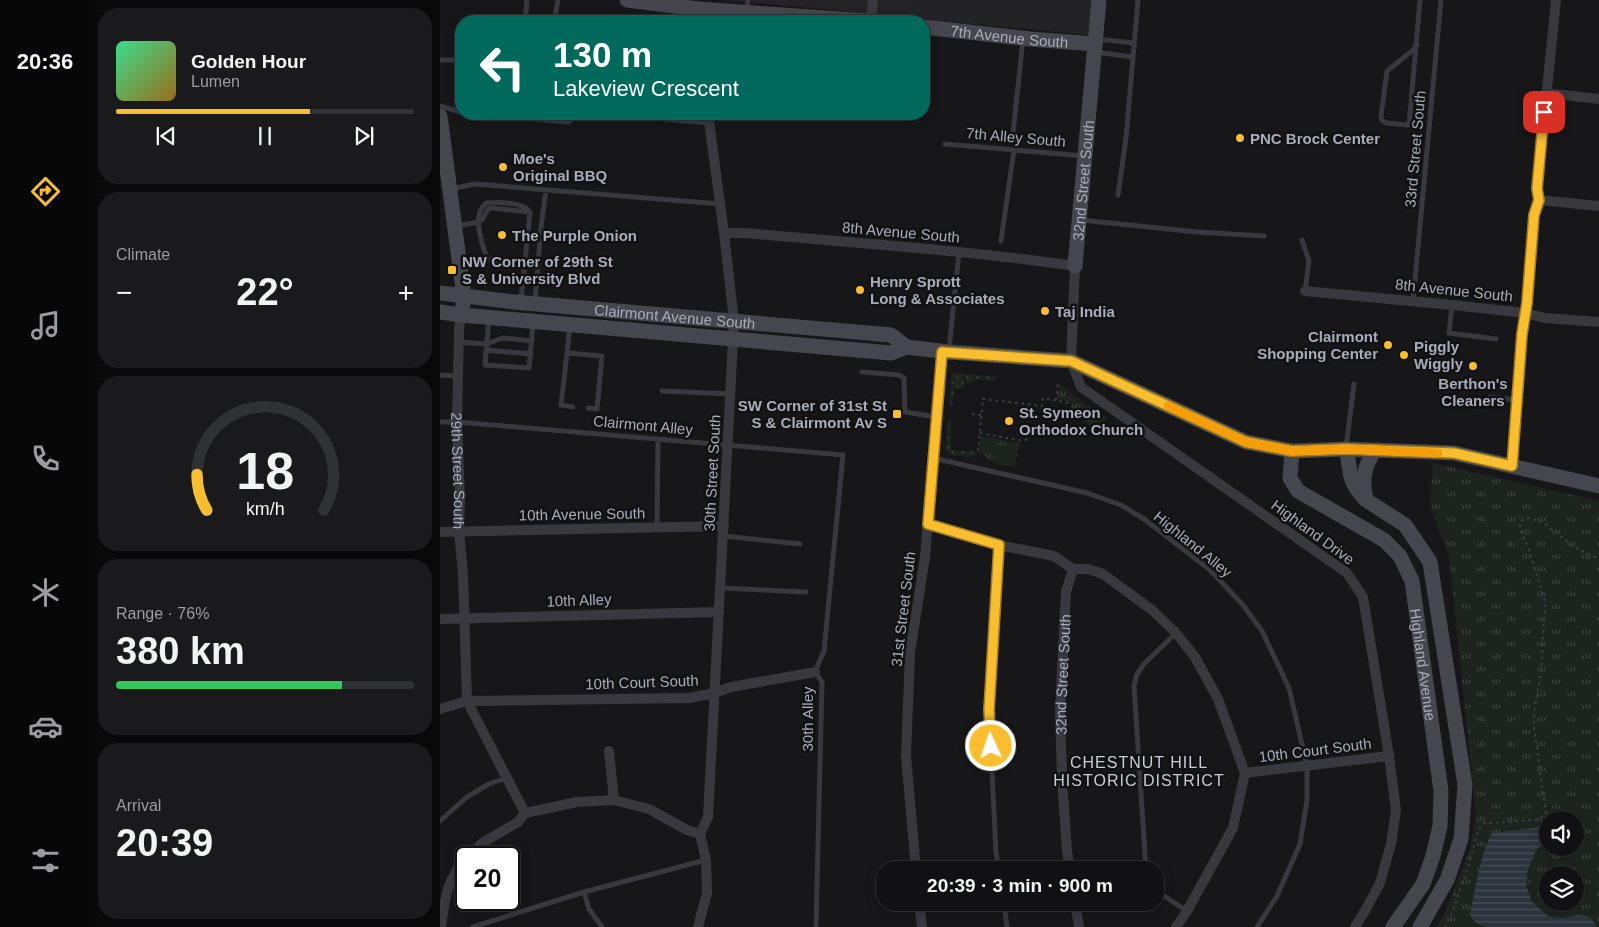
<!DOCTYPE html>
<html lang="en">
<head>
<meta charset="utf-8">
<style>
	:root { --surface:#111113; --page:#1a1a1c; --text:#f1f3f6; --muted:#9c9da0; --line:#303133; --accent:#f8be30 }
	body { margin:0; font-family:Helvetica,sans-serif; background:var(--page); color:var(--text); height:100vh; display:flex; flex-direction:column; font-size:19px; white-space:nowrap }
	* { box-sizing:border-box; margin:0 }
	p { font-size:16px; color:var(--muted) }
	.icon { flex:none; width:28px; height:28px; fill:none; stroke:currentColor; stroke-width:2; stroke-linecap:round; stroke-linejoin:round }
	.map { position:relative; flex:1; overflow:hidden }
	.sheet { display:flex; flex-direction:column; gap:8px; padding:8px; background:#09090a; width:350px }
	.sheet>* { flex:none }
	.hud { position:absolute; left:15px; top:15px; width:475px; height:105px; border-radius:20px; box-shadow:0 2px 12px #0003,0 0 0 1px var(--line); background:#00695c; color:#fff; overflow:hidden }
	.tools { position:absolute; left:1099px; top:811px; display:grid; gap:10px }
	.tools a { display:grid; place-items:center; width:45px; height:45px; border-radius:50%; background:var(--surface); box-shadow:0 2px 12px #0003,0 0 0 1px var(--line); font-size:25px }
	.speed { position:absolute; left:15px; top:846px; display:flex; gap:10px; font-size:25px; font-weight:700; text-align:center }
	.speed>* { display:grid; place-content:center; width:65px; height:65px; border-radius:50%; background:var(--surface); box-shadow:0 2px 12px #0003,0 0 0 1px var(--line); line-height:1 }
	.speed .limit { border:2px solid #111; border-radius:8px; background:#fff; color:#111 }
	.pin { position:absolute; display:grid; place-items:center; width:42px; height:42px; color:#fff; margin:-21px; border-radius:10px; box-shadow:0 2px 8px #0006 }
	.me { position:absolute; width:55px; margin:-28px; rotate:357deg; stroke-linejoin:round; filter:drop-shadow(0 0 4px #0008) }
	.turn { display:flex; align-items:center; gap:18px; height:105px; padding:0 15px; font-size:22px }
	.turn .icon { width:65px; height:65px; stroke-width:2.5 }
	.turn b { display:block; font-size:35px; line-height:42px }
	.big { font-size:38px; font-weight:700; line-height:1.1 }
	.sheet .card { flex:1; display:flex; flex-direction:column; justify-content:center; gap:8px; min-width:0; padding:0 18px; border-radius:20px; background:var(--page) }
	.sheet .dial { align-items:center; gap:0 }
	.dial svg { height:130px; overflow:visible; fill:none; stroke:var(--line); stroke-width:7; stroke-linecap:round; text-anchor:middle }
	.dial text { fill:var(--text); stroke:none }
	.song { display:flex; align-items:center; gap:15px }
	.cover { width:60px; height:60px; border-radius:8px; background:linear-gradient(135deg,hsl(150 70% 55%),hsl(40 70% 35%)) }
	.played { height:5px; border-radius:2px; background:linear-gradient(90deg,var(--accent) 65%,var(--line) 65%) }
	.keys { display:flex; justify-content:space-around; direction:ltr }
	.heat { display:flex; justify-content:space-between; align-items:center; font-size:28px; direction:ltr }
	.charge { height:8px; border-radius:4px; background:linear-gradient(90deg,#34c759 76%,var(--line) 0) }
	.trip { position:absolute; left:436px; top:861px; width:288px; height:50px; border-radius:20px; background:var(--surface); box-shadow:0 2px 12px #0003,0 0 0 1px var(--line); font-weight:700; line-height:50px; text-align:center }
	main { display:flex; flex:1; min-height:0 }
	.tab-bar { display:flex; flex-direction:column; width:90px; justify-content:space-around; align-items:center; background:#070708; color:var(--muted) }
	.tab-bar .icon { width:35px; height:35px }
	.tab-bar .active { color:var(--accent) }
	.tab-bar b { font-size:22px; color:var(--text) }
	.map>svg:first-child { display:block }
	.built { fill:#232326 }
	.grass { fill:url(#grass-tufts); fill-rule:evenodd }
	.park { fill:#1d241e }
	.garden { fill:url(#garden-dots) }
	.water { fill:url(#water-rules) }
	.lines { fill:none; stroke-linecap:round; stroke-linejoin:round }
	.path { stroke:#3e3f45; stroke-width:2; stroke-dasharray:2.5 4; stroke-linecap:butt }
	.lane { stroke:#38383e; stroke-width:5 }
	.street { stroke:#38383e; stroke-width:10 }
	.secondary { stroke:#46474e; stroke-width:15 }
	.route-casing { stroke:#a17c1f; stroke-width:12 }
	.route { stroke:#f8be30; stroke-width:9 }
	.slow { stroke:#f59e0b; stroke-width:9 }
	.poi-dot { fill:#f8be30; stroke:#121214; stroke-width:2 }
	.labels { text-anchor:middle; dominant-baseline:central; stroke-width:5; stroke-linejoin:round; paint-order:stroke }
	.street-label { font-size:15px; fill:#a8adb9; stroke:#121214 }
	.poi-label { font-size:15px; font-weight:bold; fill:#a8adb9; stroke:#121214; text-anchor:start }
	.neighbourhood-label { font-size:16px; letter-spacing:1px; fill:#caccd5; stroke:#121214 }
</style>
</head>
<body>
<main>
<nav class="tab-bar">
<b>20:36</b>
<svg class="icon active" aria-label="directions" viewBox="0 0 24 24"><path d="M12 3l9 9-9 9-9-9zM9 14v-3h6M13 9l2 2-2 2"/></svg>
<svg class="icon" aria-label="music" viewBox="0 0 24 24"><path d="M9 18V5l10-2v13"/><circle cx="6" cy="18" r="3"/><circle cx="16" cy="16" r="3"/></svg>
<svg class="icon" aria-label="phone" viewBox="0 0 24 24"><path d="M5 4h4l2 5-3 2q2 4 5 5l2-3 5 2v4C11 20 4 13 5 4z"/></svg>
<svg class="icon" aria-label="climate" viewBox="0 0 24 24"><path d="M12 3v18M4 7l16 10M4 17L20 7"/></svg>
<svg class="icon" aria-label="car" viewBox="0 0 24 24"><path d="M5 17H2v-5l4-1 3-4h7l3 4 3 1v5h-3M9 17h6M6 11h13"/><circle cx="7" cy="17" r="2"/><circle cx="17" cy="17" r="2"/></svg>
<svg class="icon" aria-label="filters" viewBox="0 0 24 24"><path d="M4 7h16M4 17h16"/><circle cx="9" cy="7" r="2"/><circle cx="15" cy="17" r="2"/></svg>
</nav>
<section class="sheet">
<div class="card">
<div class="song"><i class="cover"></i><div><b>Golden Hour</b><p>Lumen</p></div></div>
<div class="played"></div>
<div class="keys"><svg class="icon" aria-label="previous" viewBox="0 0 24 24"><path d="M18 5L8 12l10 7zM5 5v14"/></svg><svg class="icon" aria-label="pause" viewBox="0 0 24 24"><path d="M8 5v14M16 5v14"/></svg><svg class="icon" aria-label="next" viewBox="0 0 24 24"><path d="M6 5l10 7-10 7zM19 5v14"/></svg></div>
</div>
<div class="card"><p>Climate</p>
<div class="heat"><a>−</a><b class="big">22°</b><a>+</a></div>
</div>
<div class="card dial"><svg viewBox="0 0 100 80">
<path d="M14 69A42 42 0 1 1 86 69"/>
<path d="M14 69A42 42 0 0 1 8 47" stroke="#f8be30"/>
<text x="50" y="56" font-size="32" font-weight="700">18</text>
<text x="50" y="72" font-size="11">km/h</text>
</svg></div>
<div class="card"><p>Range · 76%</p><b class="big">380 km</b><div class="charge"></div></div>
<div class="card"><p>Arrival</p><b class="big">20:39</b></div>
</section>
<div class="map">
<svg width="1159" height="927" viewBox="0 0 1159 927">
	<defs>
		<pattern id="grass-tufts" width="24" height="20" patternUnits="userSpaceOnUse" patternTransform="scale(1.25)"><rect width="24" height="20" fill="#1d241e"/><path d="M3 7l-1-3M5 7V3M7 7l1-3M15 17l-1-3M17 17v-4M19 17l1-3" fill="none" stroke="#3b413d"/></pattern>
		<pattern id="garden-dots" width="8" height="8" patternUnits="userSpaceOnUse" patternTransform="scale(1.25)"><rect width="8" height="8" fill="#1d241e"/><path d="M2 2h.1M6 6h.1" fill="none" stroke="#3b413d" stroke-width="1.8" stroke-linecap="round"/></pattern>
		<pattern id="water-rules" width="6" height="5" patternUnits="userSpaceOnUse" patternTransform="scale(1.25)"><rect width="6" height="5" fill="#2c353d"/><path d="M0 2.5h6" fill="none" stroke="#485057"/></pattern>
	</defs>
	<rect width="100%" height="100%" fill="#171719"/>
	<path class="built" d="M285,0H653L649,35Z"/>
	<path class="grass" d="M619,384L645,404L667,418L660,431L629,413L631,402L617,399Z
		M541,436L580,443L574,466C566,467 557,464 550,460C545,457 545,454 539,453Z
		M993,463L1159,501V927H996L1004,915L1029,851L1036,815L1009,556L990,506ZM1108,820H1135V848H1108ZM1108,875H1135V902H1108Z"/>
	<path class="park" d="M553,444C570,447 580,446 574,466L561,465L551,460Z"/>
	<path class="garden" d="M516,373L557,377L553,381L538,379L527,384L524,376L522,375L525,386L522,389L514,388L512,407L509,405L512,374Z
		M511,418V450L538,452C530,461 523,454 514,456L506,451L508,421Z"/>
	<path class="water" d="M1101,827L1107,830V838L1096,851L1088,868L1086,886L1092,902L1108,916L1121,918L1139,915L1150,917L1157,927H1045L1035,922L1030,915C1035,891 1040,855 1052,833Z"/>
	<g class="lines">
		<path class="path" d="M616,400L618,383
			M532,414L541,415
			M540,433L583,441C600,434 602,416 589,405
			M538,451L543,399L602,406L603,398L630,403
			M1005,927L1013,910L1029,864L1038,831L1043,824L1045,823L1073,822L1099,819L1106,813L1094,728V711L1101,673L1105,601L1088,547L1080,530V522L1087,518L1103,522L1134,547L1159,559"/>
		<path class="lane" d="M307,12L308,0
			M85,21L87,0
			M114,21L118,0
			M657,39L694,43
			M977,45L973,50L947,71L941,116L942,120L946,123L969,125L980,0
			M656,52L692,57
			M0,60H21
			M0,106L21,112
			M37,114L129,122L135,114
			M173,114L268,123
			M573,133L583,39
			M505,144L644,156
			M11,189L35,184L280,204
			M678,195L686,138L698,0
			M641,220L757,232L824,236
			M16,226L39,222L43,219L48,209L52,208L90,212
			M862,240L869,261L865,291
			M561,241L574,150
			M81,300L90,212C84,202 58,202 46,203C43,206 39,212 39,217C37,224 43,254 49,259C58,266 73,266 84,267
			M95,301L101,227L106,190
			M973,301L1001,0
			M1012,305L1009,333L1056,339
			M49,318L45,365L89,368L93,324
			M130,325L127,353L162,356L157,409L148,408
			M19,342L47,344L62,338L92,341
			M509,349L519,253
			M46,350L91,354
			M127,353L121,405L133,407
			M422,372L459,375L464,378L465,412L496,417
			M0,375L18,376
			M222,391L291,394
			M1050,397L1077,400
			M0,422H17L403,455L384,651L375,672L382,682L376,927
			M906,448L914,384
			M493,458L647,493L681,505L704,519L770,570L803,605L822,631L849,688L867,766V800L860,844L837,896L817,927
			M217,528L218,439
			M284,536L360,544
			M281,588L366,592
			M0,821L27,797L49,784L66,778
			M559,870L556,853L549,710L559,545
			M706,870L694,686L697,674L704,664L736,633
			M715,890L747,911
			M144,892L149,909L162,927
			M564,902L567,927
			M33,927L144,892L266,860"/>
		<g class="street">
			<path d="M258,9L260,21"/>
			<path d="M431,21L433,0"/>
			<path d="M1106,93L1159,99"/>
			<path d="M1099,200L1159,206"/>
			<path d="M284,233H304C414,243 525,250 635,266L631,361L641,387L907,573L923,597L949,756L956,810L951,844L940,883L926,909L915,927"/>
			<path d="M865,291L1012,305L1085,313L1105,318L1159,322"/>
			<path id="s1" d="M21,315L19,330L17,422L20,498L19,532L23,574L27,701L85,813"/>
			<path d="M1072,466L1082,334L1087,303L1094,215L1099,200L1097,189L1116,0"/>
			<path d="M488,524L559,545L614,556L633,569H648L663,574L712,610L736,633L755,657L778,699L805,773L793,828L747,911L736,927"/>
			<path d="M0,532L284,526"/>
			<path d="M0,619L279,612"/>
			<path d="M0,709L27,701L249,698L275,693L291,687L375,672"/>
			<path d="M169,751L174,800"/>
			<path d="M805,773L949,756"/>
			<path d="M260,834L268,817L294,321L284,233L268,114"/>
			<path d="M28,858L42,843L78,822L85,813L137,802L174,800L209,809L247,830L260,834L266,860L267,893L258,927"/>
			<path d="M476,870L466,756L470,653L485,557L502,352"/>
			<path id="s2" d="M630,870L627,851L622,779L620,711L626,592L633,569"/>
			<path d="M479,902L482,927"/>
			<path d="M635,902L639,927"/>
			<path d="M1,927C5,900 6,880 26,859"/>
		</g>
		<g class="secondary">
			<path d="M187,0L258,9L427,21"/>
			<path id="s3" d="M484,27L590,39L655,44"/>
			<path d="M0,116L24,297L23,305"/>
			<path id="s4" d="M635,266L659,0"/>
			<path id="s5" d="M0,293L74,302L451,335L467,347L509,352L631,361L806,442L852,451L906,449L1014,453L1159,486"/>
			<path d="M0,312L21,315L451,353L467,347"/>
			<path d="M906,449C912,473 906,479 925,499"/>
			<path id="s6" d="M852,451L850,478L858,491L944,540L960,556L972,581L1001,791L1000,826L993,856L983,884L953,927"/>
			<path d="M934,451C923,470 922,479 926,500L965,525L990,562L1025,785L1021,839L1007,880L980,927"/>
		</g>
	</g>
	<g class="lines">
		<defs>
			<path id="route" d="M551,746L549,710L559,545L488,524L502,352L631,361L806,442L852,451L906,449L1014,453L1072,466L1082,334L1087,303L1094,215L1099,200L1097,189L1104,112"/>
		</defs>
		<use href="#route" class="route-casing"/>
		<use href="#route" class="route"/>
		<path class="slow" d="M728,406L806,442L852,451L906,449L998,453"/>
	</g>
	<g class="poi-dot">
		<circle cx="800" cy="138" r="5"/>
		<circle cx="63" cy="167" r="5"/>
		<circle cx="62" cy="235" r="5"/>
		<rect x="7" y="265" width="10" height="10" rx="2.5"/>
		<circle cx="420" cy="290" r="5"/>
		<circle cx="605" cy="311" r="5"/>
		<circle cx="948" cy="345" r="5"/>
		<circle cx="964" cy="355" r="5"/>
		<circle cx="1033" cy="366" r="5"/>
		<rect x="452" y="409" width="10" height="10" rx="2.5"/>
		<circle cx="569" cy="421" r="5"/>
	</g>
	<g class="labels">
		<g class="street-label">
			<text stroke="none"><textPath href="#s3" startOffset="86">7th Avenue South</textPath></text>
			<text transform="translate(576 137) rotate(5)">7th Alley South</text>
			<text transform="translate(975 149) rotate(-85)">33rd Street South</text>
			<text stroke="none"><textPath href="#s4" startOffset="86">32nd Street South</textPath></text>
			<text transform="translate(461 232) rotate(5)">8th Avenue South</text>
			<text transform="translate(1014 290) rotate(6)">8th Avenue South</text>
			<text stroke="none"><textPath href="#s5" startOffset="236">Clairmont Avenue South</textPath></text>
			<text transform="translate(203 425) rotate(5)">Clairmont Alley</text>
			<text stroke="none"><textPath href="#s1" startOffset="156">29th Street South</textPath></text>
			<text transform="translate(272 473) rotate(-87)">30th Street South</text>
			<text transform="translate(142 514) rotate(-1)">10th Avenue South</text>
			<text transform="translate(873 532) rotate(36)">Highland Drive</text>
			<text transform="translate(753 544) rotate(39)">Highland Alley</text>
			<text transform="translate(139 600) rotate(-2)">10th Alley</text>
			<text transform="translate(463 609) rotate(-83)">31st Street South</text>
			<text stroke="none"><textPath href="#s6" startOffset="276">Highland Avenue</textPath></text>
			<text stroke="none"><textPath href="#s2" startOffset="196">32nd Street South</textPath></text>
			<text transform="translate(202 682) rotate(-2)">10th Court South</text>
			<text transform="translate(367 719) rotate(-90)">30th Alley</text>
			<text transform="translate(875 750) rotate(-7)">10th Court South</text>
		</g>
		<g class="poi-label">
			<text x="810" y="138">PNC Brock Center</text>
			<text x="73" y="158">Moe's<tspan x="73" dy="17">Original BBQ</tspan></text>
			<text x="72" y="235">The Purple Onion</text>
			<text x="22" y="261">NW Corner of 29th St<tspan x="22" dy="17">S &amp; University Blvd</tspan></text>
			<text x="430" y="281">Henry Sprott<tspan x="430" dy="17">Long &amp; Associates</tspan></text>
			<text x="615" y="311">Taj India</text>
			<text x="938" y="336" text-anchor="end">Clairmont<tspan x="938" dy="17">Shopping Center</tspan></text>
			<text x="974" y="346">Piggly<tspan x="974" dy="17">Wiggly</tspan></text>
			<text x="1033" y="383" text-anchor="middle">Berthon's<tspan x="1033" dy="17">Cleaners</tspan></text>
			<text x="447" y="405" text-anchor="end">SW Corner of 31st St<tspan x="447" dy="17">S &amp; Clairmont Av S</tspan></text>
			<text x="579" y="412">St. Symeon<tspan x="579" dy="17">Orthodox Church</tspan></text>
		</g>
		<g class="neighbourhood-label">
			<text x="699" y="762">CHESTNUT HILL<tspan x="699" dy="18">HISTORIC DISTRICT</tspan></text>
		</g>
	</g>
</svg>
<div class="tools">
<a><svg class="icon" aria-label="sound" viewBox="0 0 24 24"><path d="M4 9h4l5-4v14l-5-4H4zM17 9q2 3 0 6"/></svg></a>
<a><svg class="icon" aria-label="layers" viewBox="0 0 24 24"><path d="M12 4l9 5-9 5-9-5zM3 14l9 5 9-5"/></svg></a>
</div>
<div class="speed"><div class="limit">20</div></div>
<div class="pin" style="left:1104px;top:112px;background:#d93025"><svg class="icon" aria-label="arrive" viewBox="0 0 24 24"><path d="M6 21V4h12l-3 4 3 4H6"/></svg></div>
<svg class="me" style="left:551px;top:746px" viewBox="-20 -20 40 40"><circle r="17" fill="#f8be30" stroke="#fff" stroke-width="3"/><path d="M0-11L8 9 0 5-8 9z" fill="#fff"/></svg>
<div class="trip">20:39 · 3 min · 900 m</div>
<div class="hud">
<div class="turn"><svg class="icon" aria-label="left" viewBox="0 0 24 24"><path d="M17 20v-9H6M10 6l-5 5 5 5"/></svg><div><b>130 m</b>Lakeview Crescent</div></div>
</div>
</div>
</main>
</body>
</html>
